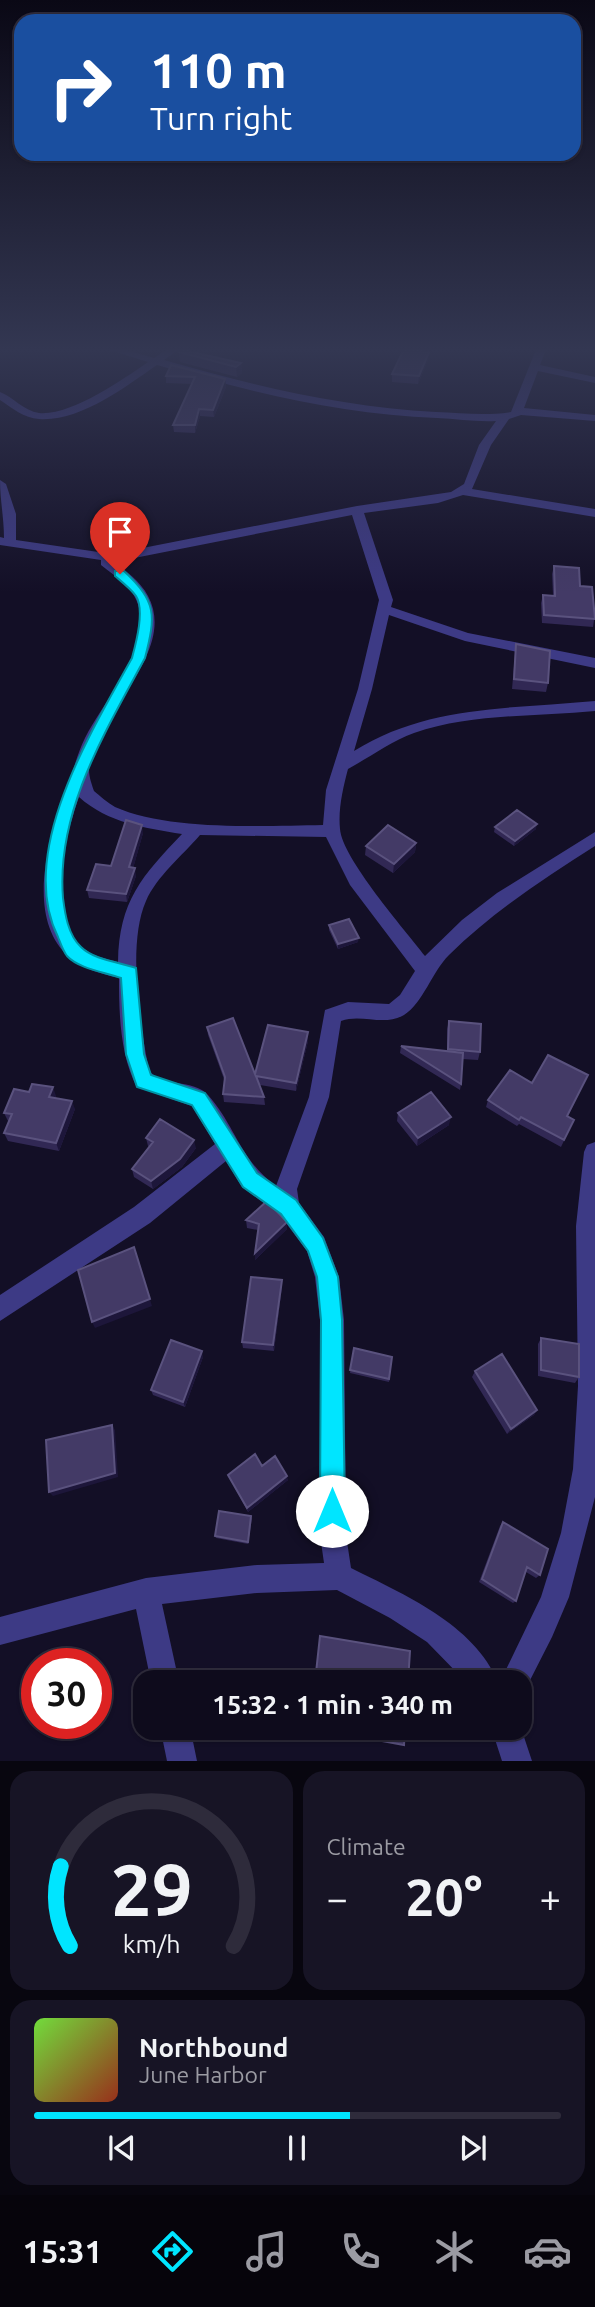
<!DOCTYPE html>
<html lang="en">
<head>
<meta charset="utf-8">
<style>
	:root { --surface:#0e0b1c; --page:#171425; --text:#f1f3f6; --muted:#9b9ba3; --line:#2e2b3b; --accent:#00e5ff }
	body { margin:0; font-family:Ubuntu,sans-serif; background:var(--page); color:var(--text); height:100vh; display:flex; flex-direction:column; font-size:26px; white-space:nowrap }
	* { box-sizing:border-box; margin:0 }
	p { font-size:23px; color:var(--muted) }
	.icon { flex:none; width:38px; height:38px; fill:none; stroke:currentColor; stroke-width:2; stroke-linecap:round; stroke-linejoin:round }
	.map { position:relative; height:1761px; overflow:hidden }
	.sheet { display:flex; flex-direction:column; gap:10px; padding:10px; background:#08060f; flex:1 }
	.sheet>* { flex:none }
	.banner { position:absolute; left:14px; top:14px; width:567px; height:147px; border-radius:21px; box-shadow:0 2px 5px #0004,0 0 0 2px var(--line); background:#1a4fa0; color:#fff; overflow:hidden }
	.speed { position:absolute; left:21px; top:1648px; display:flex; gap:14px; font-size:35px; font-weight:700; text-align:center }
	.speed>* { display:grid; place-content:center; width:91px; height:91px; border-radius:50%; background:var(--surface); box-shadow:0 2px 5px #0004,0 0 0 2px var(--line); line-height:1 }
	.speed .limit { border:10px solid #d22; background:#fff; color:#111 }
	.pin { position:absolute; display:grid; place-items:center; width:60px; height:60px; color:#fff; margin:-72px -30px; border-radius:50% 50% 50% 0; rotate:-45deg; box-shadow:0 0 7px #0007 }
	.pin .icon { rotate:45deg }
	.me { position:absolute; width:77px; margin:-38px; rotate:0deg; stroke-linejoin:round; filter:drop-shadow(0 0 5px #0008) }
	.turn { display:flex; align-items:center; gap:24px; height:147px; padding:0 21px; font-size:32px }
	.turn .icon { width:91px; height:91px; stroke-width:2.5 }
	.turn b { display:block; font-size:49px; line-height:60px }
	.big { font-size:52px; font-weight:600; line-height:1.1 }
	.sheet .widget { flex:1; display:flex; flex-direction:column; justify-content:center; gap:10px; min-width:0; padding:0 24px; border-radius:21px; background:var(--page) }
	.sheet .dial { align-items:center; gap:0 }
	.dial svg { height:182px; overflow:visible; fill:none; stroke:var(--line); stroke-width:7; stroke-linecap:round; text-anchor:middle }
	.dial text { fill:var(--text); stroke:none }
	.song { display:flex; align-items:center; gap:21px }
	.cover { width:84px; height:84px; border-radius:10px; background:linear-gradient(135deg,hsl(100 70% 55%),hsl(10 70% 35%)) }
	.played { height:7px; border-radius:4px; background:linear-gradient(90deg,var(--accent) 60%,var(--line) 60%) }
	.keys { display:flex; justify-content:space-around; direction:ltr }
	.heat { display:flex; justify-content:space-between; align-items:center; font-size:38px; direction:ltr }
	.sheet .tiles { flex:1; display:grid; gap:10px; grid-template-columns:1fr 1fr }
	.widget:last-child { grid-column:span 2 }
	.trip { position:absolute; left:133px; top:1670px; width:399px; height:70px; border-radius:21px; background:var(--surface); box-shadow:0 2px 5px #0004,0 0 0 2px var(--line); font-weight:600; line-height:70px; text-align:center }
	.menu { display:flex; height:112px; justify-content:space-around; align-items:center; background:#06040b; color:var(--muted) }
	.menu .icon { width:49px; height:49px }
	.menu .on { color:var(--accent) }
	.menu b { font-size:32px; color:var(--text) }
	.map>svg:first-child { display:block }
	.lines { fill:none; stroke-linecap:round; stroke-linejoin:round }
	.minor { fill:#3d3a85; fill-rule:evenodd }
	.wall { fill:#312854 }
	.shaded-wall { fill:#1d163a }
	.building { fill:#433a66; stroke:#5a527e; stroke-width:2 }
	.route { fill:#00e5ff; stroke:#0095a6; stroke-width:2 }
</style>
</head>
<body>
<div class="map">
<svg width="595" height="1761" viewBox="0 0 595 1761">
	<rect width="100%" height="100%" fill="#130f26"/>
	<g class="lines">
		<path class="minor" d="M100,347H116L154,358L170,347H182L164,360C254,386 342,407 436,412C461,413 486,416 511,412L537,347H547L540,365L595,377V383L538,371L524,408L595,415V421L521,415L509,419L491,445L472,489L595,509V517L463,495L438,503L364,513L393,600L391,607L468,633L595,658V668L465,641L389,615L372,689L354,751C427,705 511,709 595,701V711C536,717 471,713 414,733C390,742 370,757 348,769C343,788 338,809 340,829C342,858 405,930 425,956L462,920L497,893L595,832V846C543,879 493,912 449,955C432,972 423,1003 404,1015C383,1027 362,1013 341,1021L329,1097L297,1189L299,1203L324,1237L339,1277L344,1320L346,1535L351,1568C403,1594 474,1624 498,1682H466L427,1642L390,1618L337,1590L257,1593L162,1604L179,1682H151L136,1609L0,1645V1617L146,1578L257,1565L324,1563L320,1535V1320L315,1277L307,1251L280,1215L242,1187L226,1161L150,1223L0,1321V1295L134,1207L215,1144L192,1106L137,1087C120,1056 119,1013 119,978C103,974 82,969 70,958C22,916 51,831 69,783C74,768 78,752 85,738C105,699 147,655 139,608C135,588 116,577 101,565V560L0,545V537L4,538C4,518 0,500 0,480L6,484L16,514V540L112,554L357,506L451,492L464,484L479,445L496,421C477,422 457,419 437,418C341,414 250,392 157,365C125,387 80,422 39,419C24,418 12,408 0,400V392C13,397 24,411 39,413C71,416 122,380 148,362ZM352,515L379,600L358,689L326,790L323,825C264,826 169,831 115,807C108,803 100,796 94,791C92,785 89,777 89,770C91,716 179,654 148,596C140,581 126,571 114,562ZM79,797C108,823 145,828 182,834C142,876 119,901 118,962C106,959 93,956 83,948C45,916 65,836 79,797ZM200,835L326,837L350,885L415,971L400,995L389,1004L348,1002L325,1010L309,1097L276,1186C240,1160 235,1125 208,1095C194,1079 160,1087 149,1070C140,1025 127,944 146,901C157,876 182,856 200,835Z
			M595,1142V1497L569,1597L552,1637L524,1692L520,1694V1682H500L541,1597L561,1533L573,1469L578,1386L576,1226L584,1152L587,1145Z
			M520,1725L532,1761H502L491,1727H520Z
			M160,1727H190L197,1761H167Z"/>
	</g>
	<path class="wall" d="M179,352L241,363L242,373L237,377L180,362Z
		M429,352L428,360L418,384L392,382V374Z
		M166,376L225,379L226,387L214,417L200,416L195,433L174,432L173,425L192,384L166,383Z
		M554,566L580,586L595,614L593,627L542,623L541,603L543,595H553L552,574Z
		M516,644L548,683L546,692L512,689L515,654Z
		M495,827L536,829L514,846L494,832Z
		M143,833L133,868L136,876L127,902L89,898L87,890Z
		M416,843L415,852L393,873L365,855L366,846Z
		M329,925L358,942L338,949L329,930Z
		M449,1021L480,1052L478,1060L462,1059L461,1084L460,1090L400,1053L401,1046L447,1051V1029Z
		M207,1027L255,1074L308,1041L296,1091L260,1085L264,1097L265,1105L224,1102L223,1094L225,1082L208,1035Z
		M588,1075L568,1116L574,1120L561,1147L519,1124L517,1126L486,1107L488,1100L532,1083Z
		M56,1096L55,1098L75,1109L59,1151L8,1141L4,1133L10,1121H8L4,1113Z
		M398,1113L449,1125L417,1146L397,1121Z
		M146,1138L196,1148L182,1167L153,1189L134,1177L132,1169L149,1147L148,1146Z
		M246,1220L287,1222V1229L255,1260L258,1230L247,1228Z
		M282,1286L274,1351L243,1348L242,1342Z
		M541,1338L579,1377L575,1383L538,1376V1344Z
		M354,1348L392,1357L389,1382L350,1373Z
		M203,1357L185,1407L153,1395L151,1390Z
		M475,1371L537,1410L534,1415L507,1434L472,1377Z
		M262,1466L288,1480L248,1512L230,1479L228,1475Z
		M252,1518L248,1544L216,1538L215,1536Z
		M503,1522L540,1575L536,1578L526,1572L516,1601L513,1603L479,1582L500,1526Z
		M310,1727L404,1745L310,1728Z"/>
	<path class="shaded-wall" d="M429,352L428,360L418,384L419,376Z
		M241,363L242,373L237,377L236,367Z
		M225,379L226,387L214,417L213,410Z
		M199,409L200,416L195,433V425Z
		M537,824L536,829L514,846L515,841Z
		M142,825L143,833L131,876L129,867Z
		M416,843L415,852L393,873L394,864Z
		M135,868L136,876L127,902L126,894Z
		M359,938L358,942L338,949V944Z
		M308,1032V1041L296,1091V1083Z
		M53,1087L56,1096L52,1105L49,1097Z
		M72,1101L75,1109L59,1151L56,1143Z
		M451,1117L449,1125L417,1146L418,1138Z
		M194,1140L196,1148L182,1167L153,1189L151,1181Z
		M287,1222V1229L255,1260V1253Z
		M134,1247L152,1306L95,1328L92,1322Z
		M282,1280V1286L274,1351L273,1345Z
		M202,1351L203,1357L185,1407L183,1402Z
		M537,1410L534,1415L507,1434L511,1429Z
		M112,1425L115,1430L118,1477L53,1496L49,1492Z
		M287,1476L288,1480L248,1512L247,1508Z"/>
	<path class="building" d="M404,349L429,352L419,376L392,374Z
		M183,350L241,363L236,367L179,352Z
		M171,365L225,379L213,410L199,409L195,425H173L195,377L166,376Z
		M554,566L579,568L580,586L592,587L595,619L544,615L543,595L555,596Z
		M516,644L550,651L548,683L514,679Z
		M517,810L537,824L515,841L495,827Z
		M126,820L142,825L129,867L135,868L126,894L87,890L96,864L111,866Z
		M388,825L416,843L394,864L366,846Z
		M349,919L359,938L338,944L329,925Z
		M233,1018L255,1074L268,1025L308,1032L296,1083L256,1076L264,1097L223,1094L225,1077L207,1027Z
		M449,1021L481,1024L480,1052L448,1049Z
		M401,1046L463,1053L461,1084Z
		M548,1055L588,1075L567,1116L574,1120L564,1140L521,1117L519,1120L488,1100L510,1070L532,1083Z
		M32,1084L53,1087L49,1097L72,1101L56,1143L4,1133L12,1114L4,1113L14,1089L29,1092Z
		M431,1092L451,1117L418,1138L398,1113Z
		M160,1119L194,1140L180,1159L151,1181L132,1169L153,1142L146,1138Z
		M267,1201L287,1222L255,1253L259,1224L246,1220Z
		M134,1247L150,1299L92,1322L78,1270Z
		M251,1277L282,1280L273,1345L242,1342Z
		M541,1338L579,1344V1377L541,1370Z
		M171,1340L202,1351L183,1402L151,1390Z
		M354,1348L392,1357L389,1379L350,1370Z
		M502,1354L537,1410L511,1429L475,1371Z
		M112,1425L115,1473L49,1492L46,1440Z
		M255,1454L262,1466L275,1456L287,1476L247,1508L228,1475Z
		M219,1511L251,1516L248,1542L215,1536Z
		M503,1522L548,1549L540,1575L527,1567L516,1601L482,1579Z
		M320,1636L410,1651L408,1682H315Z
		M405,1727L404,1745L311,1728V1727Z"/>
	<linearGradient id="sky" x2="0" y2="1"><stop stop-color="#0a0815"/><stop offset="0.59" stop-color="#333752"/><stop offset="1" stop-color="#333752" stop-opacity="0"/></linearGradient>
	<rect width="595" height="593" fill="url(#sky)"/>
	<path class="route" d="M115,571H124C157,602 156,615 145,658C105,732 56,812 63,898C65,914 68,935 81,947C94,960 119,962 136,968L144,1054L151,1075L205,1093L257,1173L296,1200L323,1238L338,1277L342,1320L345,1511L341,1520L332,1523L324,1520L320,1511L321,1320L317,1277L308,1251L281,1214L243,1187L192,1105L137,1087L126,1054L121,978C105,972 79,969 67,956C63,951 60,942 58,937C16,853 91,732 132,658C136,643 145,610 136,596C131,589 122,582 115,576Z"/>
</svg>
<div class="speed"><div class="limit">30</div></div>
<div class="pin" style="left:120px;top:574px;background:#d93025"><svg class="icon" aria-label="arrive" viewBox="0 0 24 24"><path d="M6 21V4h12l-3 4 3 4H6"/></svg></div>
<svg class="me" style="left:332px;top:1511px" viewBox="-20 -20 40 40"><circle r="19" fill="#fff"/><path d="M0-13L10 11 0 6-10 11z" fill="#00e5ff"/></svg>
<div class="trip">15:32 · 1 min · 340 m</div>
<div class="banner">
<div class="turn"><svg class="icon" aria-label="right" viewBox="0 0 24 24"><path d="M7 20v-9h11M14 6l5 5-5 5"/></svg><div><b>110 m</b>Turn right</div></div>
</div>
</div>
<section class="sheet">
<div class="tiles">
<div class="widget dial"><svg viewBox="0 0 100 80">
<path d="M14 69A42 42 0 1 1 86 69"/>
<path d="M14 69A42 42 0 0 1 10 34" stroke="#00e5ff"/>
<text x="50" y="56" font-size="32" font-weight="700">29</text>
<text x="50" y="72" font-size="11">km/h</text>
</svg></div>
<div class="widget"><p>Climate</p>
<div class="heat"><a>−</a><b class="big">20°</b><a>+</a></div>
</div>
<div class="widget">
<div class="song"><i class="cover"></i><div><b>Northbound</b><p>June Harbor</p></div></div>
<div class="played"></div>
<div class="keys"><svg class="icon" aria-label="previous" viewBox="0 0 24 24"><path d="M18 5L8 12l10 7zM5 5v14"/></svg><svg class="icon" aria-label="pause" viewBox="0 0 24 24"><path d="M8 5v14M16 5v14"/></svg><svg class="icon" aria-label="next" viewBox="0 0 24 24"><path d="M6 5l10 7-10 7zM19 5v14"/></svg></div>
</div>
</div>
</section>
<nav class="menu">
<b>15:31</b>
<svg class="icon on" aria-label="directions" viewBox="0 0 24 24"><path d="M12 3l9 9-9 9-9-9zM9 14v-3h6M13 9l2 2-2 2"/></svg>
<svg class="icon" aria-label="music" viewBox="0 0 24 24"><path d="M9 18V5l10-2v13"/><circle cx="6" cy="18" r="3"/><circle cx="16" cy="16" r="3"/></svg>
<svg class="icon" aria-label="phone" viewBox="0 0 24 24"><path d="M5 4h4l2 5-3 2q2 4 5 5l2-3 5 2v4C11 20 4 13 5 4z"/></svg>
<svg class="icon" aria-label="climate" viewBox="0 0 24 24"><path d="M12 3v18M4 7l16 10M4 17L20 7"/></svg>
<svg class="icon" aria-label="car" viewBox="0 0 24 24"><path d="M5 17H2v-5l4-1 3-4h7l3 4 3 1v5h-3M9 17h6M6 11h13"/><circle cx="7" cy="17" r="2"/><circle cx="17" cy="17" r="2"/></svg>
</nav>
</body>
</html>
